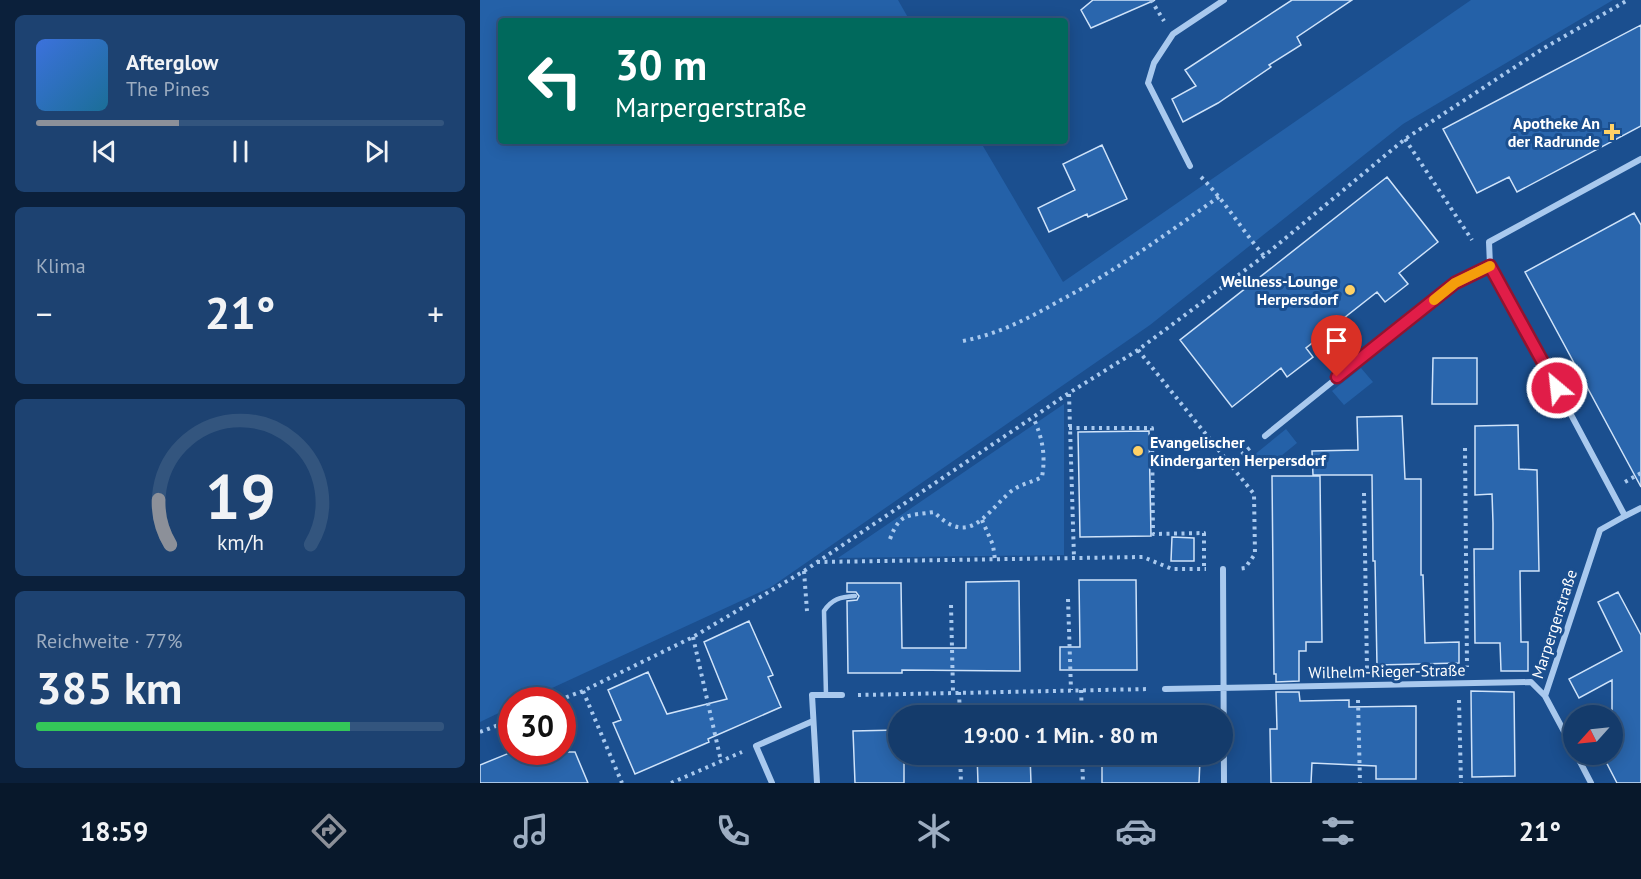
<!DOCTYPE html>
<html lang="de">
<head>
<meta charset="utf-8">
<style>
	:root { --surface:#143b6b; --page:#1d4271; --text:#f1f3f6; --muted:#9dadc1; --line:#33557e; --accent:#8c9099 }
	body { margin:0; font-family:"PT Sans",sans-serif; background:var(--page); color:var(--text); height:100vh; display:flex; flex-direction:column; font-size:22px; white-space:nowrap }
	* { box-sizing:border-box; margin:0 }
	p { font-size:20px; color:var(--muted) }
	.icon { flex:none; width:33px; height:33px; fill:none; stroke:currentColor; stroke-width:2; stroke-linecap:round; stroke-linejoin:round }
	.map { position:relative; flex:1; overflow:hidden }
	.side { display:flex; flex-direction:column; gap:15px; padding:15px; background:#0b203b; width:480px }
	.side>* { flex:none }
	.banner { position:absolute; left:18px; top:18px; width:570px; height:126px; border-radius:6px; box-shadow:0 3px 15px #0003,0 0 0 2px var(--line); background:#00695c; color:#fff; overflow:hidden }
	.needle { width:39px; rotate:243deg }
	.fabs { position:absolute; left:1083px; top:705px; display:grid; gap:12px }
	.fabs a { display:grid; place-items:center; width:60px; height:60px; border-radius:50%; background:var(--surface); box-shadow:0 3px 15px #0003,0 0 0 2px var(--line); font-size:30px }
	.speed { position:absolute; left:18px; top:687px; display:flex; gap:12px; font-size:30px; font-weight:700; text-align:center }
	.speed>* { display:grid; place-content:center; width:78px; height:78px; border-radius:50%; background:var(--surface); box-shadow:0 3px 15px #0003,0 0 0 2px var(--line); line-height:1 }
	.speed .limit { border:9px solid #d22; background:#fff; color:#111 }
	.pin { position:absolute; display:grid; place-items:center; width:51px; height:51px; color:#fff; margin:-62px -26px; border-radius:50% 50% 50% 0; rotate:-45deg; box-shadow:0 0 6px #0007 }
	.pin .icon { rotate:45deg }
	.me { position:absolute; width:66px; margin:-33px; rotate:332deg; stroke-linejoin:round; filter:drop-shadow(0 0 4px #0008) }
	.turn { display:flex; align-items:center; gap:21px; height:126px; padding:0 18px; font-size:27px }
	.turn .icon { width:78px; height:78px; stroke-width:2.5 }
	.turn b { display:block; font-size:42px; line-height:51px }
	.big { font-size:45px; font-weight:700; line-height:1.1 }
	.side .card { flex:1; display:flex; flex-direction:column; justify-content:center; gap:9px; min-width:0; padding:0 21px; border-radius:9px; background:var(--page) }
	.side .dial { align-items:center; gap:0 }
	.dial svg { height:156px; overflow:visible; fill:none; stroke:var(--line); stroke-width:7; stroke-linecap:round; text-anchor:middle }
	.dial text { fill:var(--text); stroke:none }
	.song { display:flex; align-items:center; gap:18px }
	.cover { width:72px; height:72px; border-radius:9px; background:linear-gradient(135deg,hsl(220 70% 55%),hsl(200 70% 35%)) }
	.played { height:6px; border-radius:3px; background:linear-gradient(90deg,var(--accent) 35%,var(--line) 35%) }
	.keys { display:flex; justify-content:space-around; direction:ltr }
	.heat { display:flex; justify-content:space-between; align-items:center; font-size:33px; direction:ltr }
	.charge { height:9px; border-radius:4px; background:linear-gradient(90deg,#34c759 77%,var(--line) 0) }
	.trip { position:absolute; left:408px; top:705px; width:345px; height:60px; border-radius:30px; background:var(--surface); box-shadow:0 3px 15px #0003,0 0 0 2px var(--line); font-weight:700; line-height:60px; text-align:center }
	.tab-bar { display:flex; height:96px; justify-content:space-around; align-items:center; background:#08182b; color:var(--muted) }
	.tab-bar .icon { width:42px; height:42px }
	.tab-bar .on { color:var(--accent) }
	.tab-bar b { font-size:27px; color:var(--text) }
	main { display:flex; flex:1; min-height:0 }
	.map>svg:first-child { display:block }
	.green { fill:#2461a8 }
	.building { fill:#2a66ad; stroke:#cfe3fa; stroke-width:1.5 }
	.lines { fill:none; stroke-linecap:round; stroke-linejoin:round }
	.path { stroke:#a9c9ee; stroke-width:4; stroke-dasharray:3 4.5; stroke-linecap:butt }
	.service { stroke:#a9c9ee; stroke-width:4.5 }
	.minor { stroke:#a9c9ee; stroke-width:6 }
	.route-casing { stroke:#92132f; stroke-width:15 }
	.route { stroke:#e11d48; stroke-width:10 }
	.slow { stroke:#f59e0b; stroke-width:10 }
	.poi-dot { fill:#ffd166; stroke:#1b4f8f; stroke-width:2 }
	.labels { text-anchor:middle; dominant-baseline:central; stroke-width:6; stroke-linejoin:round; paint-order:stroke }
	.poi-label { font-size:16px; font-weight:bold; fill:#fff; stroke:#1b4f8f; text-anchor:end }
	.street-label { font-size:16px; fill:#fff; stroke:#1b4f8f }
</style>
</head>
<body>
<main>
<section class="side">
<div class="card">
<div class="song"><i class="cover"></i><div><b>Afterglow</b><p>The Pines</p></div></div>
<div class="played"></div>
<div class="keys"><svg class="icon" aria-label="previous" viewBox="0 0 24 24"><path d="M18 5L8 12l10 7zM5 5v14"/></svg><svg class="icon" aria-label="pause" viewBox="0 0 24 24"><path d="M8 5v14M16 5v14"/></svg><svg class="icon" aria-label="next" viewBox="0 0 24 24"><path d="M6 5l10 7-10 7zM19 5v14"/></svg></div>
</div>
<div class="card"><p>Klima</p>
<div class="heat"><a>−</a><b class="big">21°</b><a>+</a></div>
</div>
<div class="card dial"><svg viewBox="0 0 100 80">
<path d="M14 69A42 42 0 1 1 86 69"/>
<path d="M14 69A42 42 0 0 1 8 46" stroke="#8c9099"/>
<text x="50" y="56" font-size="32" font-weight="700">19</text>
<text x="50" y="72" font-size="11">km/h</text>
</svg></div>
<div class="card"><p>Reichweite · 77%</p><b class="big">385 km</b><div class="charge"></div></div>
</section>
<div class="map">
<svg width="1161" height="783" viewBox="0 0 1161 783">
	<rect width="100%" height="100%" fill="#1b4f8f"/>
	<path class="green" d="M0,0H418L430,21H21V141H500L583,282L991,0H1133L923,124L670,325L291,587L46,700H32L31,707L0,722Z
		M881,368L893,382L864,405L852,391Z
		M584,404V555L358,558Z
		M806,429L817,443L785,469L774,455Z"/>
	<path class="building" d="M613,0H675L611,28L601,10Z
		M812,0H872L817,37L821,45L789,65L791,67L738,103L703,122L692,99L716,86L705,70Z
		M1161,25V126L1037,192L1029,177L997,193L963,129Z
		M622,145L647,199L608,217L607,214L569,232L558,208L595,190L583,164Z
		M907,177L958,242L919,273L928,284L905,302L897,292L826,348L833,357L807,377L801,368L752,407L700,340Z
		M1154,213L1161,225V487L1045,272Z
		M953,358H997V404H952Z
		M922,416L925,479H941V575H943L945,643L979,642V663L897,665L895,561H893L892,475H833L832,451L878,450L877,417Z
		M1038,425L1039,469L1057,470L1059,571H1040L1041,642H1048V671H1021L1020,643H995L994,549H1013V523L1012,494L995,495V426Z
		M669,431L671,536L600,537L598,432Z
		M792,476H840L842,642H826V651H819V681L796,682V674H794Z
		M692,537L714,538V561H691Z
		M599,580H656L657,670H580V647H600Z
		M539,581L540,671L422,670V673H368L367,601L377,600L379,596L376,592H367V583H421L422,648H486V582Z
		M1138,592L1161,635V783H1137L1122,754H1132V680L1099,698L1089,679L1142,651L1118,602Z
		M269,621L293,675L288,677L301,707L228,739L229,742L155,774L133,723L141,720L128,690L168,672L187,714L247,699L224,642Z
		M991,691L1034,692L1035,776L992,777Z
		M796,692H819L820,701L869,700V707L936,706V779H896V766L832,763L831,783H791L790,729H797Z
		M418,730V754H424V783H375L373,731Z
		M32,752H95L108,783H0V765Z
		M497,754H550L551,783H498Z
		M622,754H674V760H720L719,783H622Z"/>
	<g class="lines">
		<path class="path" d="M671,0L684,21
			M925,139L992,240
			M721,177C745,201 762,230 784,256
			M483,341C519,334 549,318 581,300C637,270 688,233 740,196
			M658,350L774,494L775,554L765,568L758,569
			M589,394L594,558
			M589,428H672L673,534L724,533V569
			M985,448L987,667
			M750,464L772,446
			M1145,482L1161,473
			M884,493L887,669
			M502,520L513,545L515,560
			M410,539C420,512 428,516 454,512C488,546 503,517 529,493C539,484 551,483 562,477C566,454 562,437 553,417
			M337,562L663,557L692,569H726
			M324,571L327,611
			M588,599L591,690
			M471,605L473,692
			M213,637L241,761
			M601,690L602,716
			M103,691L142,783
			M479,692L480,716
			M378,695L670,689
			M79,700L103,691L213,637L324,571L589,393L658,350L784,256L925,139L1064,48L1148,0
			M878,700L880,783
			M979,700L981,783
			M1096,716L1113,706
			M0,732L32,720
			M480,754L481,783
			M602,754L603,783
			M191,783L262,752"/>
		<path class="service" d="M346,695L344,611C352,599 360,597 375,596"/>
		<path class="minor" d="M710,166L668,83L674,63L693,34L744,0
			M1010,265L1009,242L1161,159
			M785,436L975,283L1010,265L1023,287L1145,516L1161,508
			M743,569L744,783
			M685,689L1051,682L1065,696
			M1094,750L1065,696L1120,530L1145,516
			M1096,754L1111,783
			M292,783L276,746L333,721
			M337,783L332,695H362"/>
	</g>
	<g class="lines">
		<defs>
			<path id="route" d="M857,377L975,283L1010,266L1077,388"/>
		</defs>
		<use href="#route" class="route-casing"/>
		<use href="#route" class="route"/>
		<path class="slow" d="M954,300L975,283L1010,266"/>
	</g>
	<g class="poi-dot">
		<path d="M1129 123h6v6h6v6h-6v6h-6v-6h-6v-6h6z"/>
		<circle cx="870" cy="290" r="6"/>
		<circle cx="658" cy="451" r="6"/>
	</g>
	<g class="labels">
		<g class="poi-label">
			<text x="1120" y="123">Apotheke An<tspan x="1120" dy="18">der Radrunde</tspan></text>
			<text x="858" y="281">Wellness-Lounge<tspan x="858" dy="18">Herpersdorf</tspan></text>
			<text x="670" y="442" text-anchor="start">Evangelischer<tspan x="670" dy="18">Kindergarten Herpersdorf</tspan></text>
		</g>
		<g class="street-label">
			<text transform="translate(1074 624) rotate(-72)">Marpergerstraße</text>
			<text transform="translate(907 671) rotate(-1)">Wilhelm-Rieger-Straße</text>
		</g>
	</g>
</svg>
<div class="fabs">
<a><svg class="needle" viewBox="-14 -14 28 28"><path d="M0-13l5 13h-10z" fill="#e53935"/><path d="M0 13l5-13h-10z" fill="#9dadc1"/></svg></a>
</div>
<div class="speed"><div class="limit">30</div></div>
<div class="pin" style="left:857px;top:377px;background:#d93025"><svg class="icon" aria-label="arrive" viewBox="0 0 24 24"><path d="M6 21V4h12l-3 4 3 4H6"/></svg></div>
<svg class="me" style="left:1077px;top:388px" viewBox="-20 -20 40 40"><circle r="17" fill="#e11d48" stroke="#fff" stroke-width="3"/><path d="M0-11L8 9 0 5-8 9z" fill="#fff"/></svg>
<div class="trip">19:00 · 1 Min. · 80 m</div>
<div class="banner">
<div class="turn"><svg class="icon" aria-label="left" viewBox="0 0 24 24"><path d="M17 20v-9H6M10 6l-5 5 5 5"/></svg><div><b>30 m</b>Marpergerstraße</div></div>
</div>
</div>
</main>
<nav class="tab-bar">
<b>18:59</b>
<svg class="icon on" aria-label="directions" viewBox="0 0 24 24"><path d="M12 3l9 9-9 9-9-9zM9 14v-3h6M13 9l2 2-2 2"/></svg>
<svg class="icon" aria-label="music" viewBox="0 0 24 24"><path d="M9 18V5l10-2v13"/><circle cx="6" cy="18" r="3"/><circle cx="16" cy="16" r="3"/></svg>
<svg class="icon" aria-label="phone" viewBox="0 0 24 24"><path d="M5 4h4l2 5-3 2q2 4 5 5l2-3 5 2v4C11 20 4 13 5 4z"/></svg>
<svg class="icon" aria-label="climate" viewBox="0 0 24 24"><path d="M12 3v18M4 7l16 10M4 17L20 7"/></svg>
<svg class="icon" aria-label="car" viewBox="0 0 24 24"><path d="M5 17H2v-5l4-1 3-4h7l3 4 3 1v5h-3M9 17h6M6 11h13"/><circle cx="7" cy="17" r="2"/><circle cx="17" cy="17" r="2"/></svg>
<svg class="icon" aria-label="filters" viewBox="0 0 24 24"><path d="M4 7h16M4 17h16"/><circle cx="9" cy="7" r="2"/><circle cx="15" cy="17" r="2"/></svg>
<b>21°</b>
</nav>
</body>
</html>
